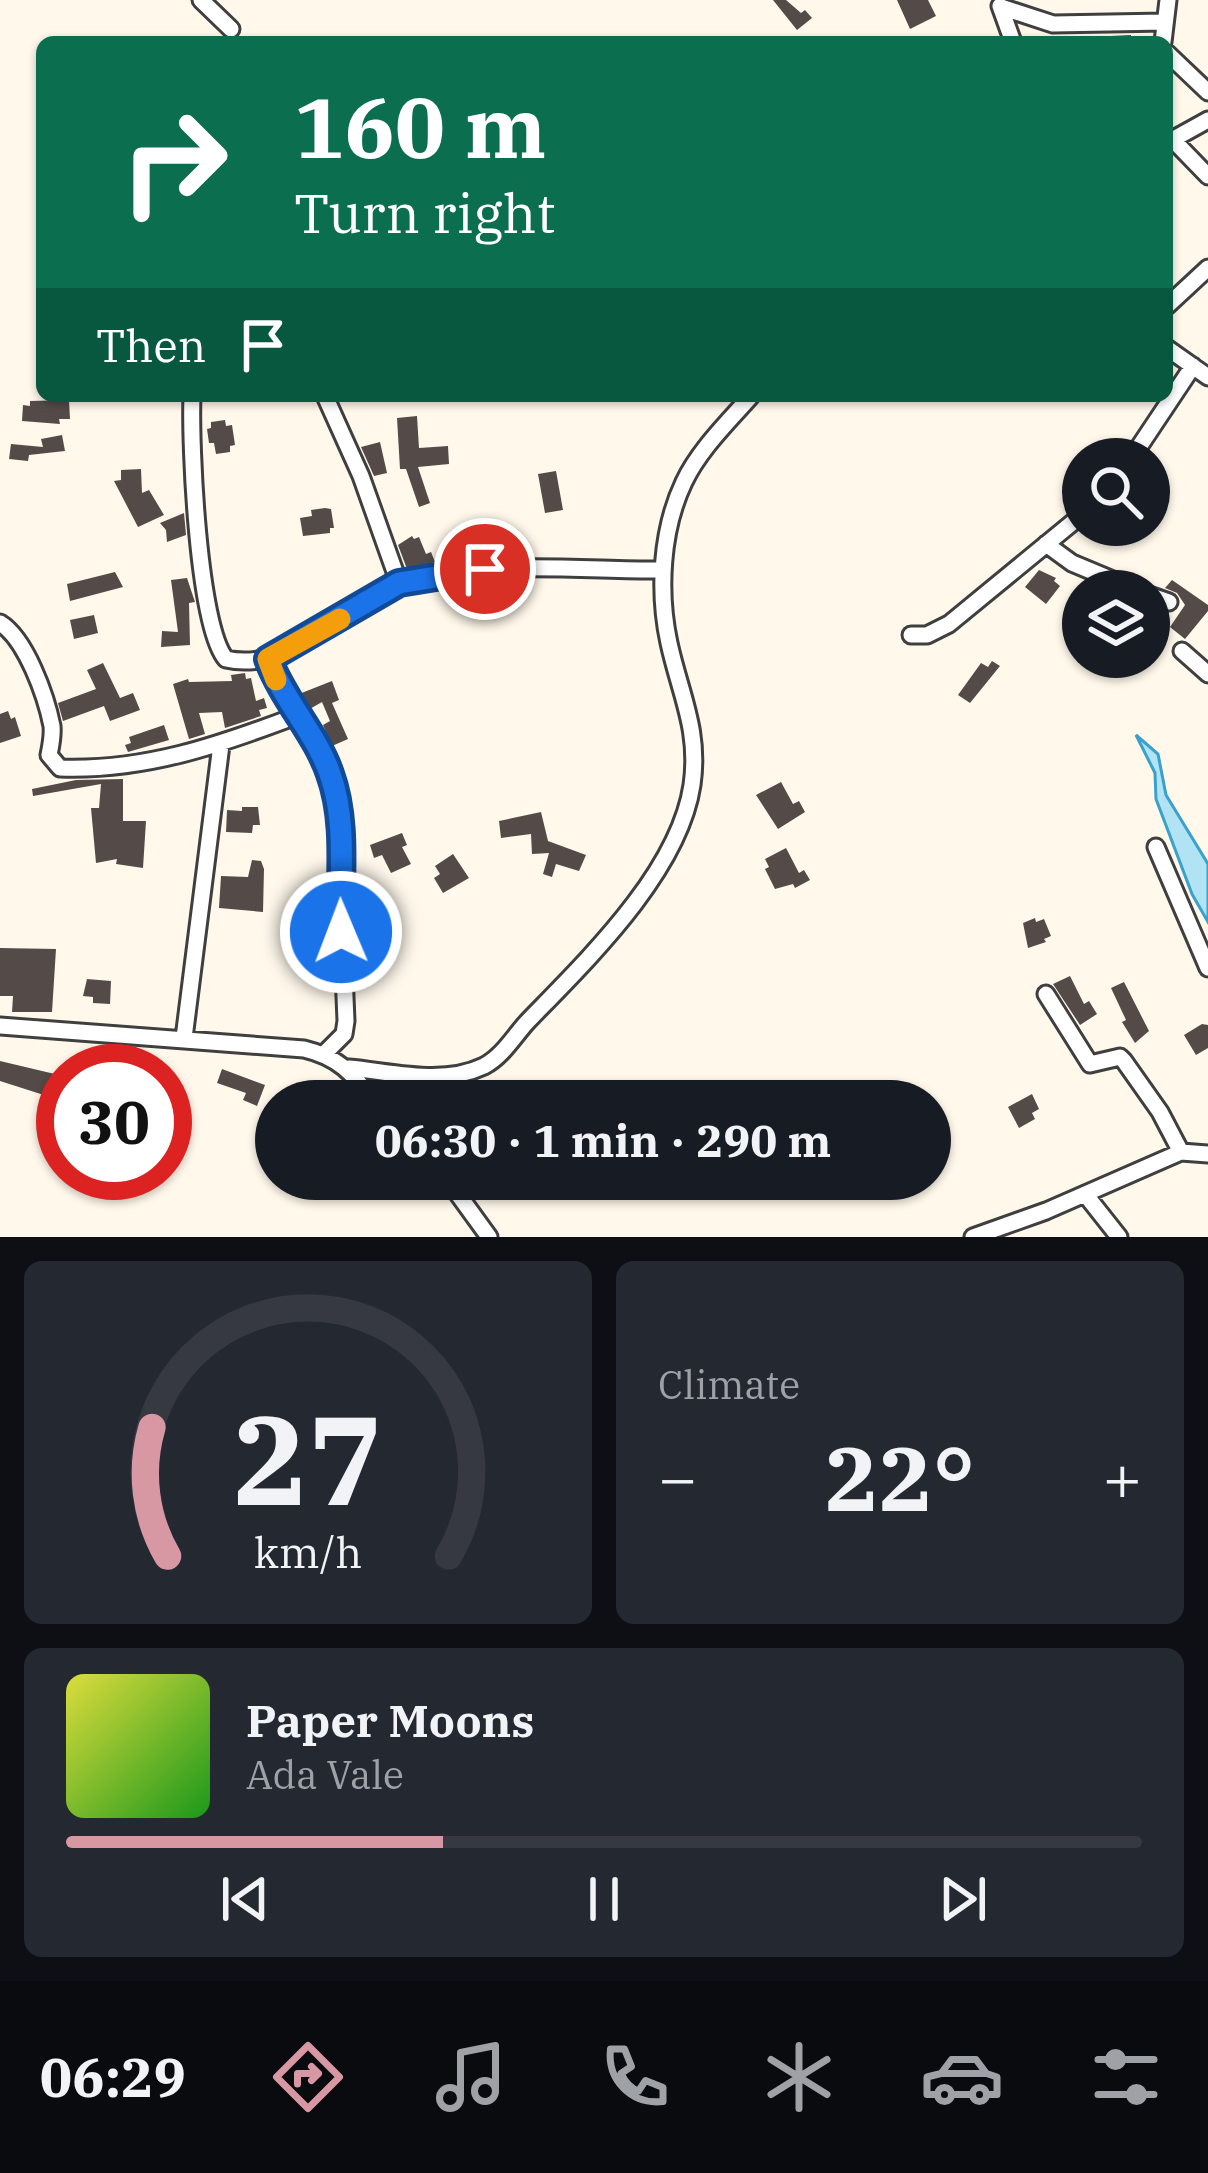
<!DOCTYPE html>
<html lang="en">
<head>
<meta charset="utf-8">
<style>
	:root { --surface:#171b24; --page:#242831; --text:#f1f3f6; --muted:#9ea1a6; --line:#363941; --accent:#d798a4 }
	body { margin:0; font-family:"IBM Plex Serif",serif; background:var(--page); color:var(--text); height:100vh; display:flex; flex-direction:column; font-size:45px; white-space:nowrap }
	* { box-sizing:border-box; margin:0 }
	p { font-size:39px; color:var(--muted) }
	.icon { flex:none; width:66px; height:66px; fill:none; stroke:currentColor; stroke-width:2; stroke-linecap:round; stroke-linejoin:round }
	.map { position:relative; height:1237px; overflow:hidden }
	.drawer { display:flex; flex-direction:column; gap:24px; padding:24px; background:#0d0f14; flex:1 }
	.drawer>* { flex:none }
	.guide { position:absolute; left:36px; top:36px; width:1137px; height:366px; border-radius:18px; box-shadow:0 3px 9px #0004; background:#0b6e4f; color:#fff; overflow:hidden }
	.buttons { position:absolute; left:1062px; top:438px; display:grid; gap:24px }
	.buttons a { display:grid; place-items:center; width:108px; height:108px; border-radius:50%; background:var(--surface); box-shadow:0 3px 9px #0004; font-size:60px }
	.speed { position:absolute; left:36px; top:1044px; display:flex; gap:24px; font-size:60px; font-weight:700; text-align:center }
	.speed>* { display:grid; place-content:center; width:156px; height:156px; border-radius:50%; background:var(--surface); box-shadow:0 3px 9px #0004; line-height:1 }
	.speed .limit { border:18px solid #d22; background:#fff; color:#111 }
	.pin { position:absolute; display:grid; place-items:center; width:102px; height:102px; color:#fff; margin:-51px; border:6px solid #fff; border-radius:50%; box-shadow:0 3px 12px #0007 }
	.me { position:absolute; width:132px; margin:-66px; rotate:359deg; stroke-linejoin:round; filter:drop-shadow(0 0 9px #0008) }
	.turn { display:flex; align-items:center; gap:42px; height:252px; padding:0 60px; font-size:54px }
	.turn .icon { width:156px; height:156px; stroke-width:2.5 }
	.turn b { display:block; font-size:84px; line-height:102px }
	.then { display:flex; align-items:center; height:114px; padding:0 60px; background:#0003; gap:24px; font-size:45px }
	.big { font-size:90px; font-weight:800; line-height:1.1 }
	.drawer .card { flex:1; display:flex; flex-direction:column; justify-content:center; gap:18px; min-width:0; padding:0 42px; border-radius:18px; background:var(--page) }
	.drawer .dial { align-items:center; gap:0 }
	.dial svg { height:312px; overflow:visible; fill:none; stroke:var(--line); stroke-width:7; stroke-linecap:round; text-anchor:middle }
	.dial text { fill:var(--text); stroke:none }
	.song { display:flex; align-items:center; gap:36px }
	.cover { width:144px; height:144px; border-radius:18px; background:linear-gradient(135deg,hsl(60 70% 55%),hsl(120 70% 35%)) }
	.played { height:12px; border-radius:6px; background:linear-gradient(90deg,var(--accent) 35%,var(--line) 35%) }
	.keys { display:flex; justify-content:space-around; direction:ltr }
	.heat { display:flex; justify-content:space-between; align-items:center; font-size:66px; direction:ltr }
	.drawer .tiles { flex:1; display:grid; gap:24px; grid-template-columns:1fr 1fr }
	.card:last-child { grid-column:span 2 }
	.trip { position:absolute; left:255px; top:1080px; width:696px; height:120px; border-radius:60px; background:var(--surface); box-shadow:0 3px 9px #0004; font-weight:800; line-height:120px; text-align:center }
	.tabs { display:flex; height:192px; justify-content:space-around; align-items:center; background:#090b0e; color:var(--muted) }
	.tabs .icon { width:84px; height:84px }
	.tabs .active { color:var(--accent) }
	.tabs b { font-size:54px; color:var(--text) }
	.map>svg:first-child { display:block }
	.water { fill:#b1e3f4; stroke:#3aa1ca; stroke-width:3 }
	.building { fill:#544b48 }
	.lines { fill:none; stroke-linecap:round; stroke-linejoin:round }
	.minor-casing { stroke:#3f3f3f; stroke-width:21 }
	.minor { stroke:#fff; stroke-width:15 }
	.route-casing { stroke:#114b97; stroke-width:30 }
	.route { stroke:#1a73e8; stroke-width:21 }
	.slow { stroke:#f59e0b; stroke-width:21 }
</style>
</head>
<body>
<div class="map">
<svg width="1208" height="1237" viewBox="0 0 1208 1237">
	<rect width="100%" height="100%" fill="#fff8eb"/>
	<path class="water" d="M1136,735L1158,754L1166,795L1208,864V922L1192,894L1156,799L1155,773Z"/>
	<path class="building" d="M773,0H786L801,13L805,10L812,18L797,30Z
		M897,0H928L936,16L910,29Z
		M1131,35V42H1050V39Z
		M69,400L70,419H59L60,424L22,421L23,405L30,406V401Z
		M417,416L419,448L448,446L449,464L418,467L430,503L419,507L406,469H400L397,418Z
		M225,420L226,426L232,425L235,445L230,446V452L216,454L214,443H209L207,429L211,428V422Z
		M62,435L65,451L29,455L28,461L9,459L11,444L43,447L41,439Z
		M380,442L387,473L374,476L361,447Z
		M141,469L142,493L149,490L164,515L138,527L114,481L121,480V470Z
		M556,471L563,510L545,513L538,474Z
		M325,508L331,509L334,528H330V533L303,536L300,518L312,516L311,510Z
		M184,513L186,535L167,542L166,530L160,523Z
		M412,536L414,539L419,537L426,554L431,552L435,562L407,569L398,545Z
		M1039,570L1056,578L1054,581L1060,586L1046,604L1025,587Z
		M115,572L123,587L70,601L67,584Z
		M187,578L195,602L189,603L190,645L161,647L162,631L178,632L171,580Z
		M1172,580L1208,605V611L1185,639L1170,627L1185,605L1177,593L1165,588Z
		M94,615L98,633L74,639L70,620Z
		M992,661L1000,666L970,703L958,695L981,663L988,667Z
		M103,663L120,698L133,693L140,710L110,721L104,706L63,721L58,703L96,689L87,670Z
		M245,673L246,679L251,678L256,701L264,698L267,708L259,710L261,716L225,728L222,712L199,713L205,734L189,739L173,684L188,679L189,682L232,681L231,675Z
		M332,681L339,700L332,703L348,739L332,746L323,725L330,721L322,702L308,710L299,694Z
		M8,711L11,719L15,717L21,736L0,743V714Z
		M164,725L169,740L128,752L125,745L131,743L129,737Z
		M123,779V821H146L143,868L116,864L117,859L96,863L91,808H99L101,784L33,796L32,789L76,780Z
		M781,782L793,804L799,801L805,812L778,829L756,795Z
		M242,807H258L260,825H253L252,833L226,832L227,810L242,811Z
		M541,812L548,841L586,855L579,871L556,864L552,877L543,874L549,853L532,854L531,834L501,838L499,821Z
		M402,833L407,845L402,847L411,864L391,873L382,855L374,858L370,845Z
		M786,848L799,873L804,870L810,880L795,888L793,884L775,889L765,869L769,867L765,859Z
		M453,854L469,878L443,893L434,878L440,874L435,866Z
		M252,860L261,861L264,869L263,912L219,908L221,876L248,877Z
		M1035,918L1036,922L1044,919L1051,936L1044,939L1046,942L1028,948L1023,923Z
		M0,948L56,949L52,1012H12L13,996H0Z
		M1070,976L1084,1004L1089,1001L1097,1014L1080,1025L1053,984Z
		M87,979L111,981L110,1004L93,1003V997L83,996Z
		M1124,982L1149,1031L1135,1043L1122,1022L1126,1020L1111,988Z
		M1202,1024L1208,1025V1048L1196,1055L1184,1035Z
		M91,1056L120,1063L116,1071H63L67,1060L87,1068Z
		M0,1061L59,1075L50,1097L0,1081Z
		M222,1069L265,1085L257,1106L243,1100L246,1093L217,1083Z
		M1032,1094L1039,1109L1032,1113L1035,1119L1019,1128L1008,1107Z"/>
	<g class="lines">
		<defs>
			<path id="minor" d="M201,0L231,29
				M1000,6L1013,42
				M1001,7L1053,24L1165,22
				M1163,42L1168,0
				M1167,53L1208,92
				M1170,141L1208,120
				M1174,141L1208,176
				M1167,306L1208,268
				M1167,348L1208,377
				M192,396C190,444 198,627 226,659C290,674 343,607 398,584C460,558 593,571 663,570
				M325,396L361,476L399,583
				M1131,459L1193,366
				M1046,544L1072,563L1139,591
				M1149,595L1169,602
				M0,623C26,639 46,696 52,726C53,736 51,745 49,755L60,768C144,771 217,746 296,716
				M911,635H927L949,624L1083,514
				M1182,651L1208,674
				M268,659C288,710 325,749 337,803L346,1021L344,1034L324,1054
				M1156,847L1208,968
				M1046,994L1090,1064L1120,1057L1124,1061L1160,1112L1181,1152
				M0,1026L304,1049C338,1057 353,1073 373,1101
				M184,1038L221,745
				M349,1068C393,1072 442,1086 484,1066C503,1056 514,1036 528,1021C587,960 679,872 692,785C700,730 680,694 669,643C658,592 661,530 684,482C699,450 728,422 751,396
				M447,1179L489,1237
				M1085,1194L1119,1237
				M973,1237L1046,1211L1181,1152L1208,1154"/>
		</defs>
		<use href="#minor" class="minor-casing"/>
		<use href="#minor" class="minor"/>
	</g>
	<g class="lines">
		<defs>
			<path id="route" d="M341,932C339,882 348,823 330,774C317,735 284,701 268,659L399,583L485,569"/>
		</defs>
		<use href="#route" class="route-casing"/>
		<use href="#route" class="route"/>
		<path class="slow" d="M276,680L268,659L340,619"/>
	</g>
</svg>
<div class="buttons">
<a><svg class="icon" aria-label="search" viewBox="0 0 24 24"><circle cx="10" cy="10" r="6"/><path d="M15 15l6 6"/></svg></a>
<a><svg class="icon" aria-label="layers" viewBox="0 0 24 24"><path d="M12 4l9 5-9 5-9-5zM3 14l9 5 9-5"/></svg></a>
</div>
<div class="speed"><div class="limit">30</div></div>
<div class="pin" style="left:485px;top:569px;background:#d93025"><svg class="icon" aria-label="arrive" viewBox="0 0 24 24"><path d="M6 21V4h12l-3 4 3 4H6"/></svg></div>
<svg class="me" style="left:341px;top:932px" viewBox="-20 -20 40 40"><circle r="17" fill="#1a73e8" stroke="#fff" stroke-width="3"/><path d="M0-11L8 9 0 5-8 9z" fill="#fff"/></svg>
<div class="trip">06:30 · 1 min · 290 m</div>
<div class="guide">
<div class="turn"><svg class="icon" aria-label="right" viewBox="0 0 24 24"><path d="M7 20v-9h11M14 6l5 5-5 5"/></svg><div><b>160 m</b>Turn right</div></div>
<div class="then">Then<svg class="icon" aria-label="arrive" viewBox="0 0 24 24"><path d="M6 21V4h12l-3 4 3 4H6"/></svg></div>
</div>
</div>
<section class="drawer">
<div class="tiles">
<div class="card dial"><svg viewBox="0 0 100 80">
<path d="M14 69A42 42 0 1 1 86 69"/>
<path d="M14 69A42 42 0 0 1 10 36" stroke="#d798a4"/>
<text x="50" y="56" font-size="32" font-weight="700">27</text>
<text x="50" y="72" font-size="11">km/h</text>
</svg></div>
<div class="card"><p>Climate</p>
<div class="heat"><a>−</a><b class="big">22°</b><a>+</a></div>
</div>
<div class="card">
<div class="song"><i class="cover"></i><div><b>Paper Moons</b><p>Ada Vale</p></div></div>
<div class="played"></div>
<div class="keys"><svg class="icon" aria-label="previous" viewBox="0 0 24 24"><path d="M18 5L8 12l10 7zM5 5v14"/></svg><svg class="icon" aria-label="pause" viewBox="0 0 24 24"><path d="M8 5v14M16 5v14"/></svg><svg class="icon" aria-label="next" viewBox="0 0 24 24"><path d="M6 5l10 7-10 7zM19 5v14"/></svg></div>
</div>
</div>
</section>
<nav class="tabs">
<b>06:29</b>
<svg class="icon active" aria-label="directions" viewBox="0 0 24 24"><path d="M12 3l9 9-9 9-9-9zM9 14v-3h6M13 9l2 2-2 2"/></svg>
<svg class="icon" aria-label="music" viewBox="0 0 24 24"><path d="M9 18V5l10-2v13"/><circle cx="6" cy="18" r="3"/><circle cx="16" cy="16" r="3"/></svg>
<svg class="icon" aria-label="phone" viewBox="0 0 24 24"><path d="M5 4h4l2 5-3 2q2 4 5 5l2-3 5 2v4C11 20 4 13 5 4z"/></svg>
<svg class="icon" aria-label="climate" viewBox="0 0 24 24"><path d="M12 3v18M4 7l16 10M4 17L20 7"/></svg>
<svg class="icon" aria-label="car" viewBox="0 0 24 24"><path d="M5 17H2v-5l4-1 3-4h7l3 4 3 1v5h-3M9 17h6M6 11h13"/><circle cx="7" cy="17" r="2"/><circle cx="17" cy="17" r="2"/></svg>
<svg class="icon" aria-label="filters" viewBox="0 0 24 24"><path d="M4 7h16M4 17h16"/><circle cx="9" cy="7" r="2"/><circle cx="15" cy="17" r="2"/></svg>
</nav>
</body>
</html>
